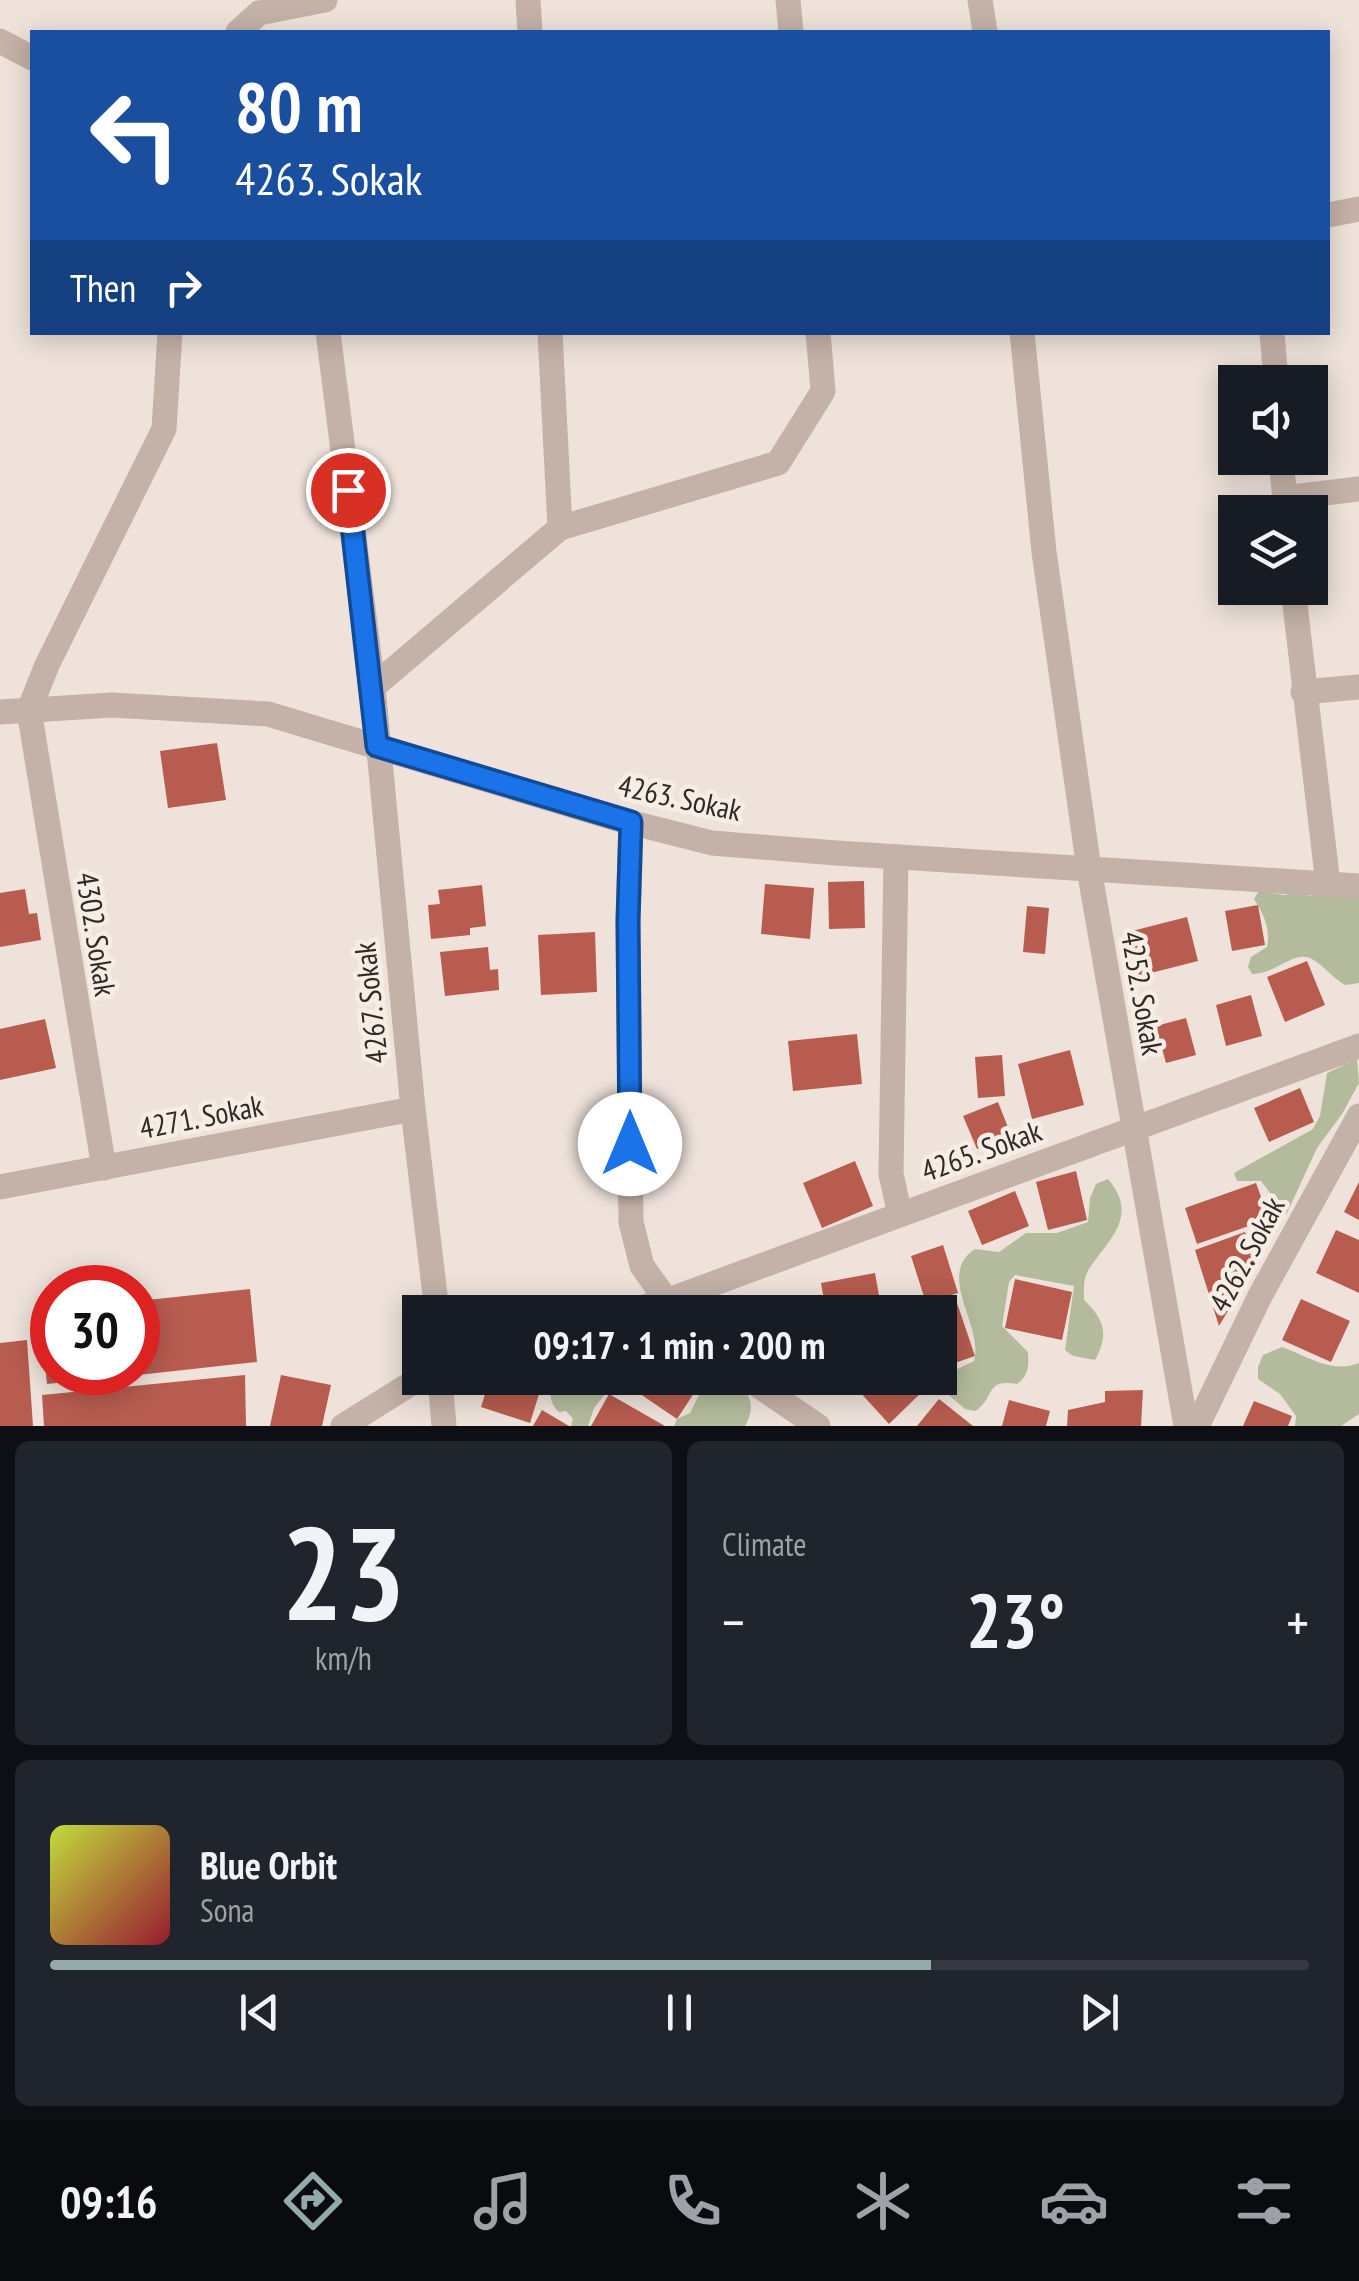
<!DOCTYPE html>
<html lang="en">
<head>
<meta charset="utf-8">
<style>
	:root { --surface:#171b24; --page:#20242c; --text:#f1f3f6; --muted:#9ea1a6; --line:#363941; --accent:#94a9aa }
	body { margin:0; font-family:"PT Sans Narrow",sans-serif; background:var(--page); color:var(--text); height:100vh; display:flex; flex-direction:column; font-size:38px; white-space:nowrap }
	* { box-sizing:border-box; margin:0 }
	p { font-size:32px; color:var(--muted) }
	.icon { flex:none; width:55px; height:55px; fill:none; stroke:currentColor; stroke-width:2; stroke-linecap:round; stroke-linejoin:round }
	.map { position:relative; height:1426px; overflow:hidden }
	.panel { display:flex; flex-direction:column; gap:15px; padding:15px; background:#0d0f14; flex:1 }
	.panel>* { flex:none }
	.top-card { position:absolute; left:30px; top:30px; width:1300px; height:305px; border-radius:0px; box-shadow:0 5px 25px #0003; background:#1a4fa0; color:#fff; overflow:hidden }
	.tools { position:absolute; left:1218px; top:365px; display:grid; gap:20px }
	.tools a { display:grid; place-items:center; width:110px; height:110px; border-radius:0px; background:var(--surface); box-shadow:0 5px 25px #0003; font-size:50px }
	.speed { position:absolute; left:30px; top:1265px; display:flex; gap:20px; font-size:50px; font-weight:700; text-align:center }
	.speed>* { display:grid; place-content:center; width:130px; height:130px; border-radius:50%; background:var(--surface); box-shadow:0 5px 25px #0003; line-height:1 }
	.speed .limit { border:15px solid #d22; background:#fff; color:#111 }
	.pin { position:absolute; display:grid; place-items:center; width:85px; height:85px; color:#fff; margin:-42px; border:5px solid #fff; border-radius:50%; box-shadow:0 2px 10px #0007 }
	.me { position:absolute; width:110px; margin:-55px; rotate:0deg; stroke-linejoin:round; filter:drop-shadow(0 0 8px #0008) }
	.turn { display:flex; align-items:center; gap:35px; height:210px; padding:0 40px; font-size:45px }
	.turn .icon { width:130px; height:130px; stroke-width:2.5 }
	.turn b { display:block; font-size:70px; line-height:85px }
	.then { display:flex; align-items:center; height:95px; padding:0 40px; background:#0003; gap:20px; font-size:38px }
	.big { font-size:75px; font-weight:600; line-height:1.1 }
	.panel .tile { flex:1; display:flex; flex-direction:column; justify-content:center; gap:15px; min-width:0; padding:0 35px; border-radius:15px; background:var(--page) }
	.panel .dial { align-items:center; gap:0 }
	.dial b { font-size:130px; line-height:1 }
	.song { display:flex; align-items:center; gap:30px }
	.cover { width:120px; height:120px; border-radius:15px; background:linear-gradient(135deg,hsl(70 70% 55%),hsl(350 70% 35%)) }
	.played { height:10px; border-radius:5px; background:linear-gradient(90deg,var(--accent) 70%,var(--line) 70%) }
	.keys { display:flex; justify-content:space-around; direction:ltr }
	.heat { display:flex; justify-content:space-between; align-items:center; font-size:55px; direction:ltr }
	.panel .tiles { flex:1; display:grid; gap:15px; grid-template-columns:1fr 1fr }
	.tile:last-child { grid-column:span 2 }
	.trip { position:absolute; left:402px; top:1295px; width:555px; height:100px; border-radius:0px; background:var(--surface); box-shadow:0 5px 25px #0003; font-weight:600; line-height:100px; text-align:center }
	.dock { display:flex; height:160px; justify-content:space-around; align-items:center; background:#090b0e; color:var(--muted) }
	.dock .icon { width:70px; height:70px }
	.dock .selected { color:var(--accent) }
	.dock b { font-size:45px; color:var(--text) }
	.map>svg:first-child { display:block }
	.green { fill:#b4bb9c }
	.building { fill:#b75c4f }
	.lines { fill:none; stroke-linecap:round; stroke-linejoin:round }
	.minor { stroke:#c4b1a7; stroke-width:25 }
	.tertiary { stroke:#c4b1a7; stroke-width:25 }
	.route-casing { stroke:#114b97; stroke-width:25 }
	.route { stroke:#1a73e8; stroke-width:18 }
	.labels { text-anchor:middle; dominant-baseline:central; stroke-width:9; stroke-linejoin:round; paint-order:stroke }
	.street-label { font-size:30px; fill:#322927; stroke:#f6ede5 }
</style>
</head>
<body>
<div class="map">
<svg width="1359" height="1426" viewBox="0 0 1359 1426">
	<rect width="100%" height="100%" fill="#eee2da"/>
	<path class="green" d="M1259,891L1284,895L1300,892L1309,896L1346,894L1359,898V983L1345,985C1333,978 1324,966 1312,959C1295,949 1274,975 1252,974L1248,967L1251,957L1267,947C1271,930 1263,912 1254,899Z
		M1357,1059L1359,1083L1342,1114L1317,1148L1287,1213L1276,1219L1274,1198L1261,1181H1237L1234,1173L1313,1129L1320,1116L1327,1073Z
		M1108,1179C1140,1217 1108,1240 1089,1269C1083,1278 1084,1289 1084,1300C1105,1320 1109,1335 1095,1360L1073,1356L1065,1350L1074,1286L1015,1275L1009,1282L1002,1326L1028,1352C1029,1366 1029,1375 1017,1384C984,1378 996,1398 975,1411L965,1409L945,1392L951,1372L974,1361C984,1325 935,1275 975,1249L999,1252L1026,1233H1057L1088,1222L1090,1198L1096,1184Z
		M1282,1347C1307,1356 1332,1374 1359,1363V1414L1341,1426H1295L1296,1416L1280,1394L1258,1379V1367L1263,1355Z
		M551,1378H618L594,1408L588,1426H571L573,1419L566,1411L559,1412C548,1402 550,1391 551,1378Z
		M717,1378H729L736,1388H744C753,1402 753,1411 745,1426H674L677,1419L690,1413L699,1395Z"/>
	<path class="building" d="M217,743L226,800L168,808L160,751Z
		M864,881L865,928L829,929L828,882Z
		M765,884L814,888L810,939L761,934Z
		M482,885L486,926L470,928V935L431,939L428,905L440,904L438,890Z
		M25,889L29,914L37,913L41,940L0,947V893Z
		M1258,905L1265,945L1232,951L1225,911Z
		M1027,906L1049,908L1045,954L1023,952Z
		M1187,917L1198,961L1139,976L1128,932Z
		M595,932L597,992L541,995L538,935Z
		M488,947L490,970L498,969L499,990L445,996L440,952Z
		M1307,961L1325,1005L1285,1022L1267,977Z
		M1251,995L1262,1036L1226,1046L1216,1005Z
		M1186,1018L1196,1055L1166,1063L1156,1026Z
		M45,1019L56,1068L0,1080V1029Z
		M857,1034L862,1084L793,1091L788,1041Z
		M1070,1050L1084,1105L1032,1119L1018,1064Z
		M1002,1055L1005,1096L978,1098L975,1057Z
		M1300,1088L1314,1122L1269,1142L1254,1108Z
		M998,1102L1011,1135L977,1149L963,1116Z
		M855,1161L873,1206L822,1228L803,1183Z
		M1076,1171L1087,1220L1048,1230L1036,1182Z
		M1359,1182V1220L1344,1212Z
		M1256,1183L1269,1219L1197,1244L1185,1208Z
		M1015,1191L1029,1226L982,1245L968,1211Z
		M1336,1230L1359,1240V1293L1316,1273Z
		M1245,1232L1257,1262L1219,1326L1195,1250Z
		M943,1245L958,1293L926,1303L911,1256Z
		M875,1273L882,1312H826L821,1283Z
		M1015,1279L1072,1292L1062,1340L1005,1328Z
		M250,1289L257,1362L138,1375V1301Z
		M1301,1299L1350,1321L1331,1362L1282,1340Z
		M957,1303L975,1356L952,1364L940,1328V1312H932Z
		M802,1305L803,1312H759V1310Z
		M52,1311V1372H134V1375L47,1384L39,1312Z
		M27,1340L33,1426H0V1343Z
		M245,1375L246,1426H44L42,1395Z
		M281,1375L331,1385L322,1426H270Z
		M490,1378H544L530,1423L481,1407Z
		M637,1378H690L700,1384L677,1419L630,1387Z
		M873,1378H918L927,1387L889,1424L859,1391Z
		M1143,1390L1141,1426H1067L1068,1410L1105,1402V1391Z
		M609,1394L665,1426H591Z
		M939,1399L973,1426H917Z
		M1009,1400L1050,1411L1046,1426H1002Z
		M1254,1401L1292,1416L1288,1426H1243Z
		M542,1410L569,1426H533Z"/>
	<g class="lines">
		<path class="minor" d="M528,0L530,32
			M788,0L791,32
			M980,0L985,32
			M238,32L259,13L325,0
			M1328,215L1359,209
			M550,332L560,528
			M1022,332L1044,552L1089,869L1186,1426
			M1272,332L1276,382
			M1281,458L1286,512
			M1284,498L1359,489
			M1293,588L1328,884
			M373,687L560,528L778,463L823,391L818,332
			M1303,692L1359,687
			M631,823L628,921L631,1222L642,1266L675,1312
			M896,857L891,1174L900,1215
			M104,1168L29,710L47,665L164,429L170,332
			M0,1187L413,1109
			M625,1312L666,1301L1359,1046
			M747,1378L818,1426
			M343,1426L420,1378"/>
		<path class="tertiary" d="M0,41L32,58
			M328,332L373,687L413,1109L437,1312
			M0,712L112,705L268,714L617,819L712,843L836,853L1359,886
			M440,1378L444,1426
			M1197,1426L1260,1296L1359,1116"/>
	</g>
	<g class="lines">
		<defs>
			<path id="route" d="M348,490L377,746L631,822L628,921L630,1144"/>
		</defs>
		<use href="#route" class="route-casing"/>
		<use href="#route" class="route"/>
	</g>
	<g class="labels">
		<g class="street-label">
			<text transform="translate(680 797) rotate(12)">4263. Sokak</text>
			<text transform="translate(97 934) rotate(81)">4302. Sokak</text>
			<text transform="translate(1143 993) rotate(80)">4252. Sokak</text>
			<text transform="translate(370 1003) rotate(-96)">4267. Sokak</text>
			<text transform="translate(201 1116) rotate(-11)">4271. Sokak</text>
			<text transform="translate(981 1150) rotate(-20)">4265. Sokak</text>
			<text transform="translate(1246 1254) rotate(-62)">4262. Sokak</text>
		</g>
	</g>
</svg>
<div class="tools">
<a><svg class="icon" aria-label="sound" viewBox="0 0 24 24"><path d="M4 9h4l5-4v14l-5-4H4zM17 9q2 3 0 6"/></svg></a>
<a><svg class="icon" aria-label="layers" viewBox="0 0 24 24"><path d="M12 4l9 5-9 5-9-5zM3 14l9 5 9-5"/></svg></a>
</div>
<div class="speed"><div class="limit">30</div></div>
<div class="pin" style="left:348px;top:490px;background:#d93025"><svg class="icon" aria-label="arrive" viewBox="0 0 24 24"><path d="M6 21V4h12l-3 4 3 4H6"/></svg></div>
<svg class="me" style="left:630px;top:1144px" viewBox="-20 -20 40 40"><circle r="19" fill="#fff"/><path d="M0-13L10 11 0 6-10 11z" fill="#1a73e8"/></svg>
<div class="trip">09:17 · 1 min · 200 m</div>
<div class="top-card">
<div class="turn"><svg class="icon" aria-label="left" viewBox="0 0 24 24"><path d="M17 20v-9H6M10 6l-5 5 5 5"/></svg><div><b>80 m</b>4263. Sokak</div></div>
<div class="then">Then<svg class="icon" aria-label="right" viewBox="0 0 24 24"><path d="M7 20v-9h11M14 6l5 5-5 5"/></svg></div>
</div>
</div>
<section class="panel">
<div class="tiles">
<div class="tile dial"><b>23</b><p>km/h</p></div>
<div class="tile"><p>Climate</p>
<div class="heat"><a>−</a><b class="big">23°</b><a>+</a></div>
</div>
<div class="tile">
<div class="song"><i class="cover"></i><div><b>Blue Orbit</b><p>Sona</p></div></div>
<div class="played"></div>
<div class="keys"><svg class="icon" aria-label="previous" viewBox="0 0 24 24"><path d="M18 5L8 12l10 7zM5 5v14"/></svg><svg class="icon" aria-label="pause" viewBox="0 0 24 24"><path d="M8 5v14M16 5v14"/></svg><svg class="icon" aria-label="next" viewBox="0 0 24 24"><path d="M6 5l10 7-10 7zM19 5v14"/></svg></div>
</div>
</div>
</section>
<nav class="dock">
<b>09:16</b>
<svg class="icon selected" aria-label="directions" viewBox="0 0 24 24"><path d="M12 3l9 9-9 9-9-9zM9 14v-3h6M13 9l2 2-2 2"/></svg>
<svg class="icon" aria-label="music" viewBox="0 0 24 24"><path d="M9 18V5l10-2v13"/><circle cx="6" cy="18" r="3"/><circle cx="16" cy="16" r="3"/></svg>
<svg class="icon" aria-label="phone" viewBox="0 0 24 24"><path d="M5 4h4l2 5-3 2q2 4 5 5l2-3 5 2v4C11 20 4 13 5 4z"/></svg>
<svg class="icon" aria-label="climate" viewBox="0 0 24 24"><path d="M12 3v18M4 7l16 10M4 17L20 7"/></svg>
<svg class="icon" aria-label="car" viewBox="0 0 24 24"><path d="M5 17H2v-5l4-1 3-4h7l3 4 3 1v5h-3M9 17h6M6 11h13"/><circle cx="7" cy="17" r="2"/><circle cx="17" cy="17" r="2"/></svg>
<svg class="icon" aria-label="filters" viewBox="0 0 24 24"><path d="M4 7h16M4 17h16"/><circle cx="9" cy="7" r="2"/><circle cx="15" cy="17" r="2"/></svg>
</nav>
</body>
</html>
